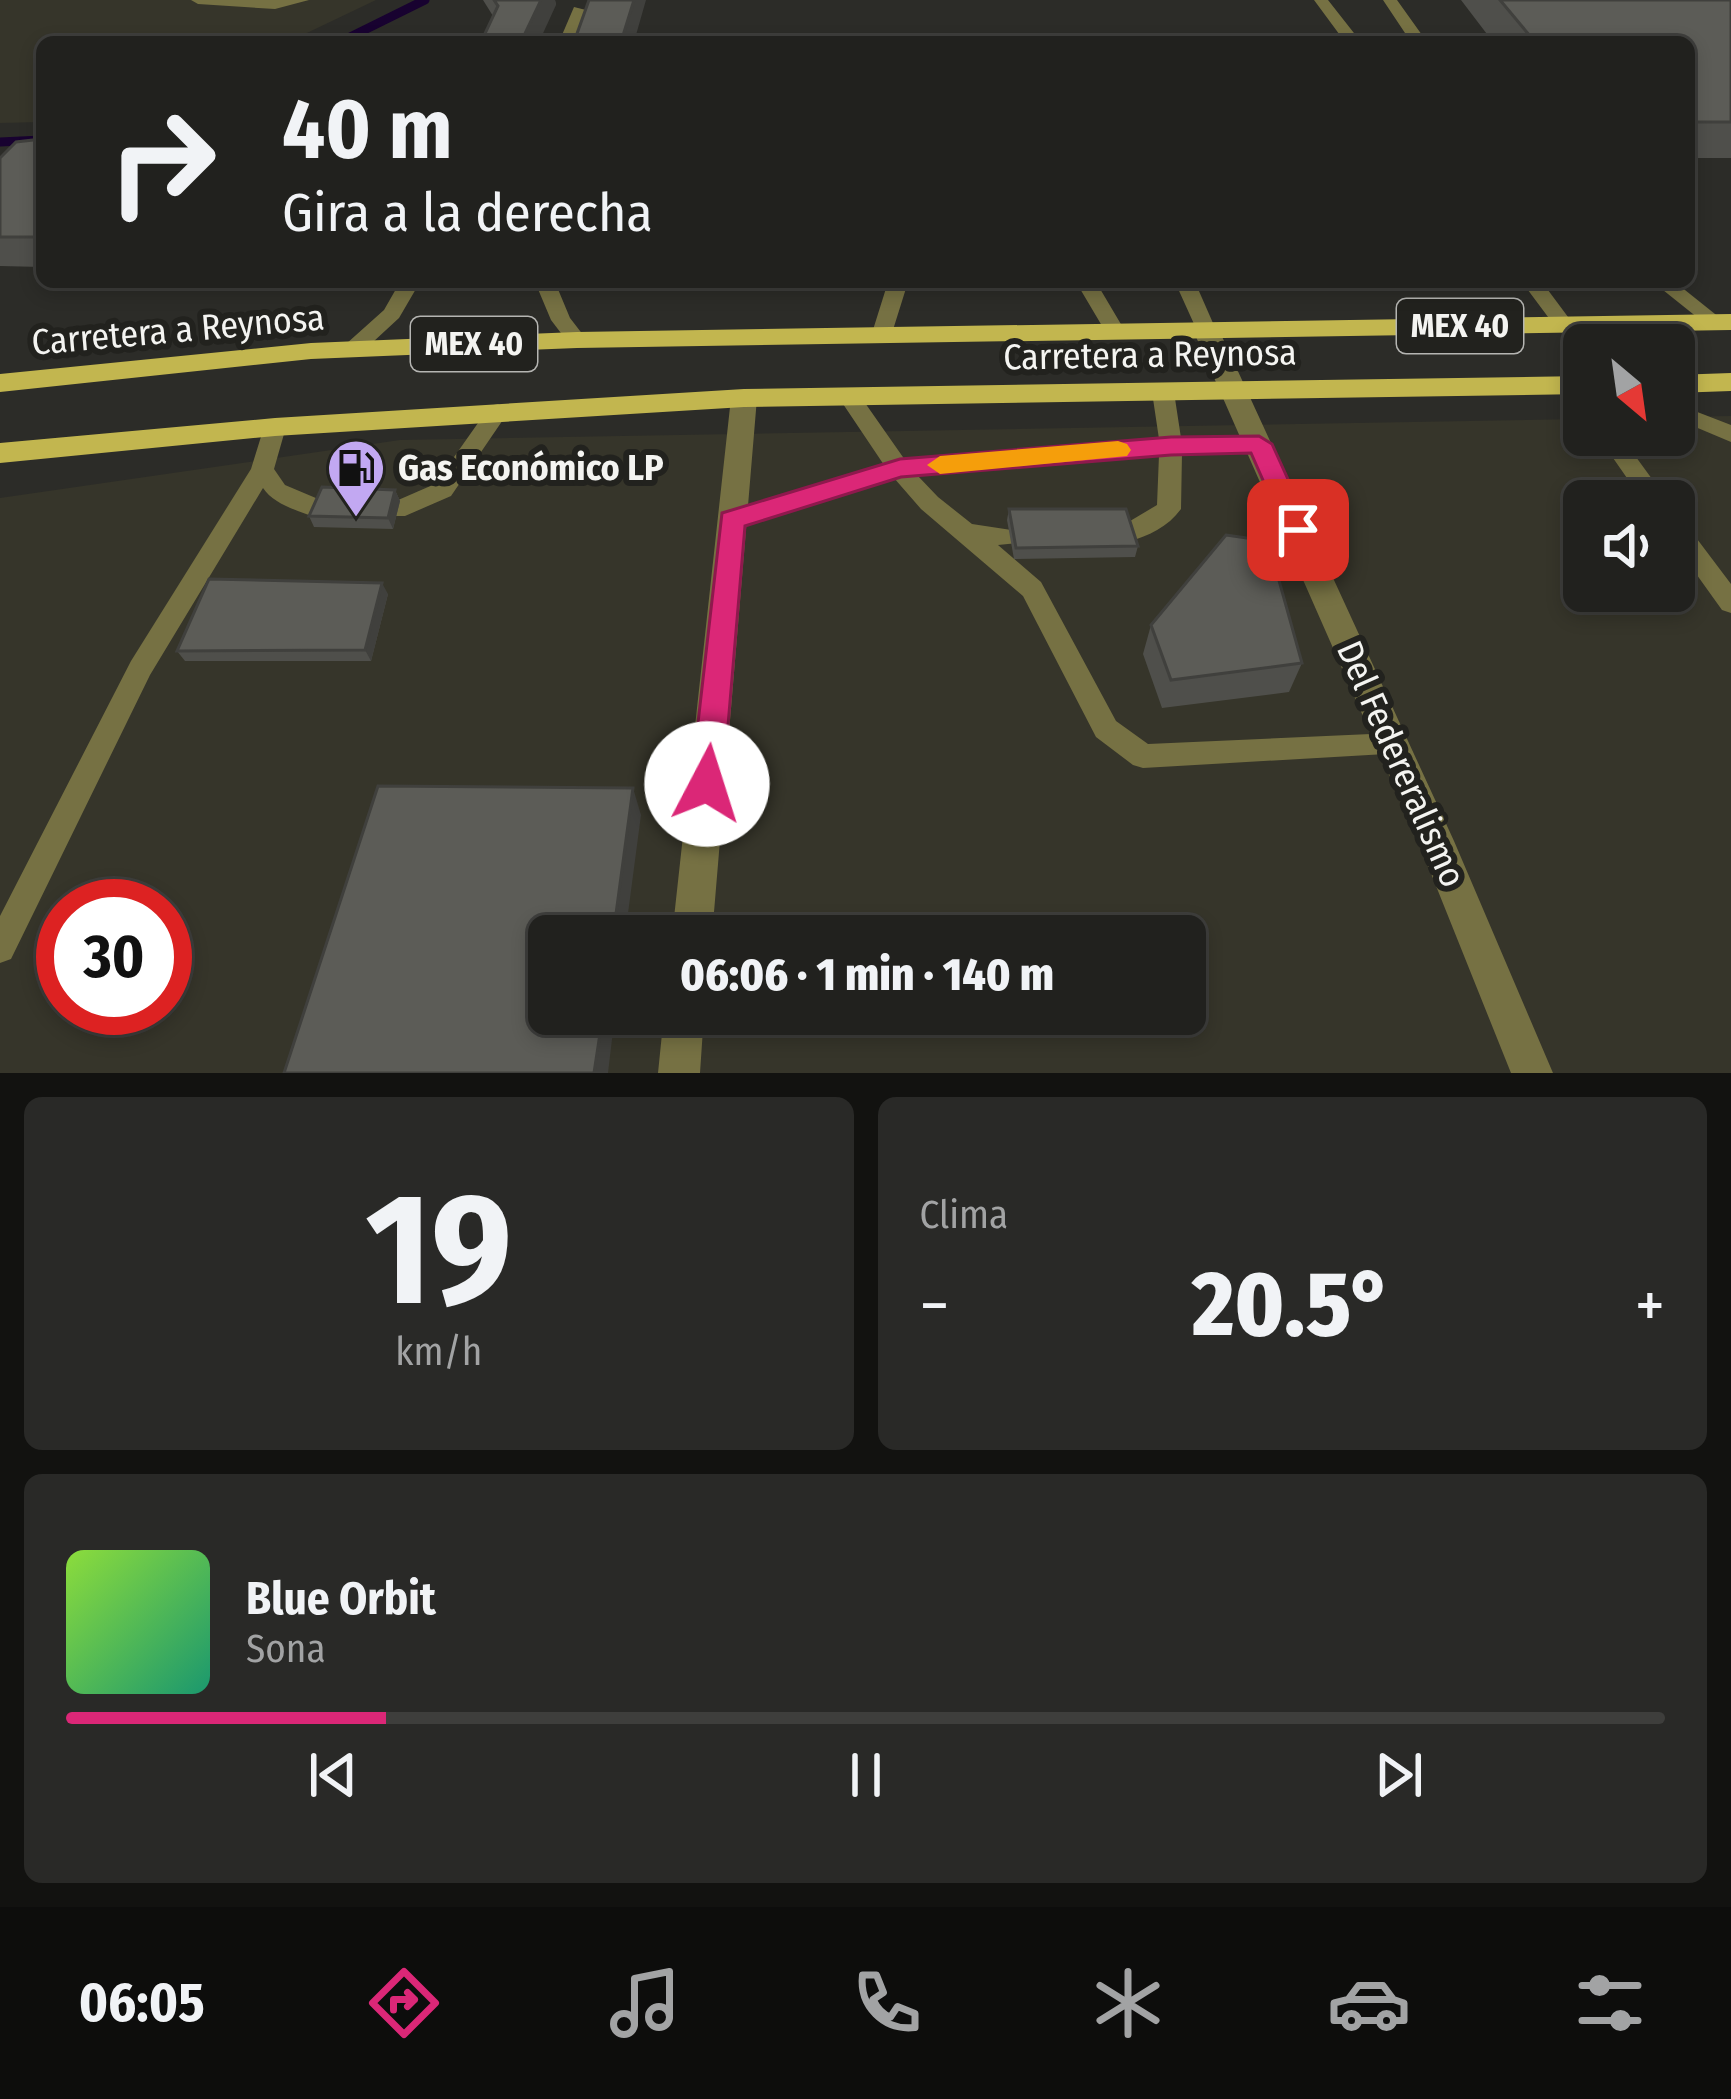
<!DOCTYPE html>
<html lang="es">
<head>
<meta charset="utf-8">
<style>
	:root { --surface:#21211e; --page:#292927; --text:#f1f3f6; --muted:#a2a3a4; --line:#3e3e3c; --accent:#db2777 }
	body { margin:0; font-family:"Fira Sans Condensed",sans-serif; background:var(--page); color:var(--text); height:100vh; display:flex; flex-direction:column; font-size:45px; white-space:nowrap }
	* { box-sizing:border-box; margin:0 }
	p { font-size:39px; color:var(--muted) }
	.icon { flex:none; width:66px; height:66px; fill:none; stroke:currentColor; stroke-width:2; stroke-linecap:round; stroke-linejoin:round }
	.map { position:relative; height:1073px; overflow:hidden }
	.panel { display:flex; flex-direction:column; gap:24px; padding:24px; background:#121210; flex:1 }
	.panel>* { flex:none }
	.hud { position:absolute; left:36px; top:36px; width:1659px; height:252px; border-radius:18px; box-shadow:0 6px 18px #0003,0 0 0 3px var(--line); background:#21211e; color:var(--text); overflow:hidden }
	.needle { width:78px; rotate:151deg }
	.tools { position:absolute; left:1563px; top:324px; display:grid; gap:24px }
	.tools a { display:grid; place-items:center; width:132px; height:132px; border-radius:18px; background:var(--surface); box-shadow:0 6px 18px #0003,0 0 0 3px var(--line); font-size:60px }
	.speed { position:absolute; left:36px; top:879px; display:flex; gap:24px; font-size:60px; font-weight:700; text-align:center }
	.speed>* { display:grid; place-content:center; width:156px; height:156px; border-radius:50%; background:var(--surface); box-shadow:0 6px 18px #0003,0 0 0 3px var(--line); line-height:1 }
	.speed .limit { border:18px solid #d22; background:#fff; color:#111 }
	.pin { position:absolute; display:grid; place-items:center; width:102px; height:102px; color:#fff; margin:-51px; border-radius:24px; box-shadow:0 6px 18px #0006 }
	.me { position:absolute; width:132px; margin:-66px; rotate:5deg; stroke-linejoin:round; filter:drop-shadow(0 0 9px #0008) }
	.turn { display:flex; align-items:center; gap:42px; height:252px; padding:0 48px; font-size:54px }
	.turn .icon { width:156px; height:156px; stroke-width:2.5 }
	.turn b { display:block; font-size:84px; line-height:102px }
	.big { font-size:90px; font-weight:800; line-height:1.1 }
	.panel .tile { flex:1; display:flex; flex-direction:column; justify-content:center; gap:18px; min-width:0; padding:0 42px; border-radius:18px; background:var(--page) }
	.panel .dial { align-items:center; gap:0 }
	.dial b { font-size:156px; line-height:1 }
	.song { display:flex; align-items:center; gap:36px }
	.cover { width:144px; height:144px; border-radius:18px; background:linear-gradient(135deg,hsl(90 70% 55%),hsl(160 70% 35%)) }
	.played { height:12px; border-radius:6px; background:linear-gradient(90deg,var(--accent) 20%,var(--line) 20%) }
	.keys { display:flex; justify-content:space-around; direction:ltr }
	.heat { display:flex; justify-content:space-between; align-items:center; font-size:66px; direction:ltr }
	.panel .tiles { flex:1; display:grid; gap:24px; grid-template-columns:1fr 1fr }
	.tile:last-child { grid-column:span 2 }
	.trip { position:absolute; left:528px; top:915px; width:678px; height:120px; border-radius:18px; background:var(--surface); box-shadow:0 6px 18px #0003,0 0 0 3px var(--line); font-weight:800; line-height:120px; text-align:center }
	.menu { display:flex; height:192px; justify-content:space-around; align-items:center; background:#0d0d0c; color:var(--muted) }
	.menu .icon { width:84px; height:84px }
	.menu .on { color:var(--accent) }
	.menu b { font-size:54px; color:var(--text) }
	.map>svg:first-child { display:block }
	.built { fill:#36352a; fill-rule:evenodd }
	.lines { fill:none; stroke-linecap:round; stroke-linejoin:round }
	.stream { stroke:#180230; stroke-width:9 }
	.service { fill:#767143; fill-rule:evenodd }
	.minor { fill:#767143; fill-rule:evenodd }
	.primary { fill:#c2b64f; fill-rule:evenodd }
	.wall { fill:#4f4f4b }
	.shaded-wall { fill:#40403d }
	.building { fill:#5c5c57; stroke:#40403d; stroke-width:3 }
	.route { fill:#db2777; stroke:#8e194d; stroke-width:3 }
	.slow { fill:#f59e0b }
	.labels { text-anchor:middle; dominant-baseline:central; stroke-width:12; stroke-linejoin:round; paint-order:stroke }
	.shield { fill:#22221e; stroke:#b5b5b2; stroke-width:3 }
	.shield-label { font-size:33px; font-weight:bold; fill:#f4f4f1 }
	.street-label { font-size:36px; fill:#f4f4f1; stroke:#22221e }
	.poi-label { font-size:36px; font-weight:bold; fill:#f4f4f1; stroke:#22221e; text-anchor:start }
</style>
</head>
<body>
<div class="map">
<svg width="1731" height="1073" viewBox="0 0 1731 1073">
	<rect width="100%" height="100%" fill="#2c2c28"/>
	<path class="built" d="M0,0H376L288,42H42V122L0,123Z
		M1731,416V1073H0V498L400,440L1584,419V435H1674V417ZM1584,501H1674V591H1584ZM63,906H165V1008H63ZM549,936H1185V1014H549Z"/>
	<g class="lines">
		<path class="stream" d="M340,42L425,0
			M0,142L42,140"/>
		<path class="service" d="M191,0H309L275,9L198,4Z
			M1314,0H1328L1361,42H1345Z
			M1383,0H1397L1427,42H1411Z
			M574,7L586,10L575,42H559Z
			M400,282H420L399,318L360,354H346L343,349L346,344L384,310Z
			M535,282H555L570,318L587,340L584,345H570L551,320Z
			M888,282H908L892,333L882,339L872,333Z
			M1076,282H1096L1125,331L1122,336H1108Z
			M1175,282H1195L1216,330L1213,335H1199Z
			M1522,282H1542L1574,325L1571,329H1557Z
			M1653,282H1675L1725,322L1722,326H1708Z
			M1163,385L1174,392L1181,438L1259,436L1270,444L1259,452L1182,453L1181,509C1168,527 1148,536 1128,542L1116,533L1120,527L1157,505L1159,455L917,475L938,497L972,524L1018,531L1022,537L1018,543L998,545L1041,582L1116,721L1148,744L1393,733L1403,737L1407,745L1403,753L1143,768L1133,765L1096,737L1023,596L921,509L894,478L732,529L720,520L724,514L884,465L837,395L840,390H856L905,460L1159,439L1152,392Z
			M1674,403L1731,425V442L1674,418Z
			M498,404L509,411L451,496L405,516H389L385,510L389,504L435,484L490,406Z
			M275,419L286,427L274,469L285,485L330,504L334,510L322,519C303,513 274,505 263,488L150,675L11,959L0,963V916L131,661L251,469L264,427Z
			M1597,435H1620L1668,501H1643Z
			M1674,516L1682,519L1731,584V613L1722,610L1674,543Z"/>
		<path class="minor" d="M1206,322L1219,330L1454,841L1553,1073H1511L1418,841L1193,330Z
			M744,389L757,398L712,936H672L731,398Z
			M664,1014H704L700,1073H658Z"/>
		<path class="primary" d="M1731,314V330L577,348L311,359L0,392V374L311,343L577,332Z
			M1731,373V391L1674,393V375Z
			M1584,376V394L744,407L275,436L0,463V443L275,418L744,389Z"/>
	</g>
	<path class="wall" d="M483,0H555L556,5L493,16Z
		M1461,0H1731V158H1689V42H1493Z
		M42,139V267L0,266V158Z
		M395,490L400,501L393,529L314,527L309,516Z
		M1009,509L1138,546L1135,557L1014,559L1007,520Z
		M388,594L371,661H185L177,651Z
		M1151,625L1302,663L1289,692L1162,708L1143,654Z"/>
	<path class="shaded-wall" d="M541,0H555L556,5L539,42H521Z
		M634,0H646L634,42H621Z
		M395,490L400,501L393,529L388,518Z
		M382,583L388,594L371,661L365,650Z
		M633,788L641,815L625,936H613Z
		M603,1014H615L608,1073H594Z"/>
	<path class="building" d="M494,0H541L521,42H481L498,6Z
		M589,0H634L621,42H574Z
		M1500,0H1731V122H1689V42H1535Z
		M42,139V237H0V158L16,142Z
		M322,487L395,490L388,518L309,516Z
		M1009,509H1126L1138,546L1016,548Z
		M1226,535L1268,541L1302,663L1171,680L1151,625Z
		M209,579L382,583L365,650L177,651Z
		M378,786L633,788L613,936H549V1014H603L594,1073H284Z"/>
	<path class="route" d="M1259,436L1272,444L1311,530L1307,537H1288L1251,453L1171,455L901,477L745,526L723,784L718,794L707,798L695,794L691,784L722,513L900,459L1171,437Z"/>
	<path class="slow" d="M1118,441L1127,444L1131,450L1127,456L940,474L927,465L940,456Z"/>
	<defs>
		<symbol id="fuel-pin" viewBox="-11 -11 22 30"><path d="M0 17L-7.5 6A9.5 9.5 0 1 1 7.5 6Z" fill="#c2a8f2" stroke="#22221e"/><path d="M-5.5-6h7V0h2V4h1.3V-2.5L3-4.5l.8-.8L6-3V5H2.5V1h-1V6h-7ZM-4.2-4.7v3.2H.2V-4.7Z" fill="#111"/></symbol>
	</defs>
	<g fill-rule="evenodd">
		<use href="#fuel-pin" x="323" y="435" width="66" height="90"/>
	</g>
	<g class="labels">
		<g class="shield">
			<rect x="1397" y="299" width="126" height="54" rx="9"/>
			<rect x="411" y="317" width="126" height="54" rx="9"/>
		</g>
		<g class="shield-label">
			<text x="1460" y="326">MEX 40</text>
			<text x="474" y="344">MEX 40</text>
		</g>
		<g class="street-label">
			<text transform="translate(178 330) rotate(-5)">Carretera a Reynosa</text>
			<text transform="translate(1150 355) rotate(-1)">Carretera a Reynosa</text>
			<text transform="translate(1401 764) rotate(66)">Del Federeralismo</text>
		</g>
		<g class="poi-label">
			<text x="398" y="468">Gas Económico LP</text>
		</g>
	</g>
</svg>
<div class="tools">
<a><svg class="needle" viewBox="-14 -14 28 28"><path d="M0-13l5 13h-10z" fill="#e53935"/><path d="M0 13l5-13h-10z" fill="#a2a3a4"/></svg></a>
<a><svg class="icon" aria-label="sound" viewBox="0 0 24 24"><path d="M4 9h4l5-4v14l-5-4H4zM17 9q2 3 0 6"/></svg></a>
</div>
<div class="speed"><div class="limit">30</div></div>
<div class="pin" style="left:1298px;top:530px;background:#d93025"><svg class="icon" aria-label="arrive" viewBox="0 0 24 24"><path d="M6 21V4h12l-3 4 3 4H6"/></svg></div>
<svg class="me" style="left:707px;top:784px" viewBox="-20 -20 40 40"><circle r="19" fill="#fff"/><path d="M0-13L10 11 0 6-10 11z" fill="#db2777"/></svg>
<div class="trip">06:06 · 1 min · 140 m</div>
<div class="hud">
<div class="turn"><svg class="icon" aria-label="right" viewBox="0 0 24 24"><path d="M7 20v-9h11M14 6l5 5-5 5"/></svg><div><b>40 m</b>Gira a la derecha</div></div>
</div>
</div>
<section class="panel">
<div class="tiles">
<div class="tile dial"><b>19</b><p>km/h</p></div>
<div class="tile"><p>Clima</p>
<div class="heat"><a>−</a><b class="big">20.5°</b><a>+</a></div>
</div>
<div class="tile">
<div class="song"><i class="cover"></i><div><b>Blue Orbit</b><p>Sona</p></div></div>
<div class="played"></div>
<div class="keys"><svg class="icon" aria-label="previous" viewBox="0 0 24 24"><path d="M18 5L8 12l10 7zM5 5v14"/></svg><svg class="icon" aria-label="pause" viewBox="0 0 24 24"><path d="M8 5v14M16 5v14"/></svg><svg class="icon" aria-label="next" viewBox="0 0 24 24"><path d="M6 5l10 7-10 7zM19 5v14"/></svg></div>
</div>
</div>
</section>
<nav class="menu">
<b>06:05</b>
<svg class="icon on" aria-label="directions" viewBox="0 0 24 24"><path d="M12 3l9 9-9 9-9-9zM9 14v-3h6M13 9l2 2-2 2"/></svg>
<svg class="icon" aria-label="music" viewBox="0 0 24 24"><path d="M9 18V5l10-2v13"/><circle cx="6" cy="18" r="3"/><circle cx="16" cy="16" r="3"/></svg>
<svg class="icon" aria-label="phone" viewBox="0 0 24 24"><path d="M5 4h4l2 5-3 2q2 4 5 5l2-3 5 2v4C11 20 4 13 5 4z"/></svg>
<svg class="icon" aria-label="climate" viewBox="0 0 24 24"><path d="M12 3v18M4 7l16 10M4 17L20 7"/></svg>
<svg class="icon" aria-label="car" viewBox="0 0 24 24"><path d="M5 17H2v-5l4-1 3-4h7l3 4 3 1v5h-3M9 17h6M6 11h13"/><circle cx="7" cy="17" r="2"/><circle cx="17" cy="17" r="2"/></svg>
<svg class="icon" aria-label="filters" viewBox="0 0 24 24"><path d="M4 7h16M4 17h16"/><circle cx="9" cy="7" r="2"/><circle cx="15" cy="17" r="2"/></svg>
</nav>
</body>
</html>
